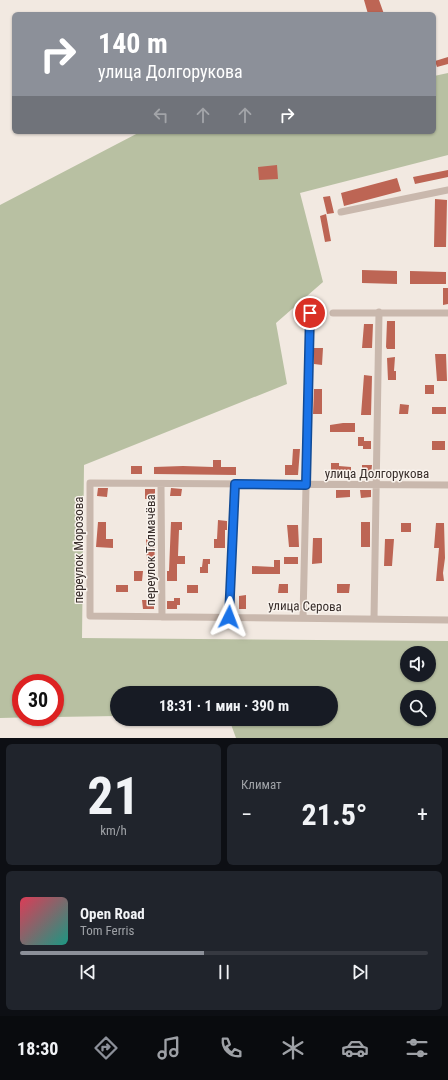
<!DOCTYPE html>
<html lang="ru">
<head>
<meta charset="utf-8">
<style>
	:root { --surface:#171b24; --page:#20242c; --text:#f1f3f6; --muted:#9ea1a6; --line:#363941; --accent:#8c9099 }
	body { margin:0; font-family:"Roboto Condensed",sans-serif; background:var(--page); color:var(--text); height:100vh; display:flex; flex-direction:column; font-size:15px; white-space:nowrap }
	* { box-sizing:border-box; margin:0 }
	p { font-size:13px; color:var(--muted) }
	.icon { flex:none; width:22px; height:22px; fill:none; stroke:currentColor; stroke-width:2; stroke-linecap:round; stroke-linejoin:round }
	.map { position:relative; height:738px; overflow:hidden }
	.sheet { display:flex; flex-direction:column; gap:6px; padding:6px; background:#0d0f14; flex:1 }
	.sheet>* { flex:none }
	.hud { position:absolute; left:12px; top:12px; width:424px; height:122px; border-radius:6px; box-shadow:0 1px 3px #0004; background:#8c9099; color:#fff; overflow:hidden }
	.tools { position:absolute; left:400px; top:646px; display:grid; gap:8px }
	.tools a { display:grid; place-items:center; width:36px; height:36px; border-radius:50%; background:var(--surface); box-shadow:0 1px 3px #0004; font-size:20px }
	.speed { position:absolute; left:12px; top:674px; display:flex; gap:8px; font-size:20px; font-weight:700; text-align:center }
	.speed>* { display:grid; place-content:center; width:52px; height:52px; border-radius:50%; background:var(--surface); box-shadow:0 1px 3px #0004; line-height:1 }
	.speed .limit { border:6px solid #d22; background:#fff; color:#111 }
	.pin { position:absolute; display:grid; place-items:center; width:34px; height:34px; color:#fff; margin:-17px; border:2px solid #fff; border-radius:50%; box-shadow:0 1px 4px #0007 }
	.me { position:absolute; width:44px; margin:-22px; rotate:3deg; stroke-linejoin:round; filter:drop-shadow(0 0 3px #0008) }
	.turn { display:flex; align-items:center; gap:14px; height:84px; padding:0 20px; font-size:18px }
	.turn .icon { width:52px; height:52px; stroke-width:2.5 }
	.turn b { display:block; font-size:28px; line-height:34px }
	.lanes { display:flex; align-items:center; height:38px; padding:0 20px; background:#0003; justify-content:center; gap:20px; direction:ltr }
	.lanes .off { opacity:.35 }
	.big { font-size:30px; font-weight:700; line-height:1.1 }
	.sheet .card { flex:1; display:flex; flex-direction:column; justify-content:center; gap:6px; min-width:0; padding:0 14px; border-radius:6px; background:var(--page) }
	.sheet .dial { align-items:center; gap:0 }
	.dial b { font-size:52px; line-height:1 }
	.song { display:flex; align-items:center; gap:12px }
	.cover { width:48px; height:48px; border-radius:6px; background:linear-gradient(135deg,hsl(350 70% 55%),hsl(170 70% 35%)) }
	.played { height:4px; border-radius:2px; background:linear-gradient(90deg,var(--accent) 45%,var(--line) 45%) }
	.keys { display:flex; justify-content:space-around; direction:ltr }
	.heat { display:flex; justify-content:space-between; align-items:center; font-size:22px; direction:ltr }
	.sheet .tiles { flex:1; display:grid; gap:6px; grid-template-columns:1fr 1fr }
	.card:last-child { grid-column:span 2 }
	.trip { position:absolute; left:110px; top:686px; width:228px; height:40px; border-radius:20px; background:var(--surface); box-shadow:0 1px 3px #0004; font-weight:700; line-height:40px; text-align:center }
	.tabs { display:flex; height:64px; justify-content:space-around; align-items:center; background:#090b0e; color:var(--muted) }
	.tabs .icon { width:28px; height:28px }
	.tabs .current { color:var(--accent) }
	.tabs b { font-size:18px; color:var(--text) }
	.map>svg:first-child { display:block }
	.green { fill:#b8c0a2; fill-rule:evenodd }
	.building { fill:#bd6554 }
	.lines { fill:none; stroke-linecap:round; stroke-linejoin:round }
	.minor { stroke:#c9b8ad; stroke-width:7 }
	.route-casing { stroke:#114b97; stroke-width:10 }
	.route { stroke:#1a73e8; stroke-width:7 }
	.labels { text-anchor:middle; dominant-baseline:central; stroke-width:3; stroke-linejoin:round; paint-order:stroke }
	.street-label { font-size:13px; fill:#382e2b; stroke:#f9f3ed }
</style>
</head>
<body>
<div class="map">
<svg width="448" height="738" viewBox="0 0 448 738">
	<rect width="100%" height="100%" fill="#f2e9e1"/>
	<path class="green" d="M448,73V155L300,193L323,282L276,323L287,384L84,465L82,638L448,641V738H236L229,719H331V693H117V716L55,717V683H21V717H43L0,718V205L140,132H434V76ZM407,653H429V675H407ZM407,697H429V719H407Z"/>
	<path class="building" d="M364,0H379L384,14H368Z
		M448,57V64L437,67L435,61Z
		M277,165L278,179L259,180L258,167Z
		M448,170V177L415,184L413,177Z
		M397,178L401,191L344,206L341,193Z
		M330,196L334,213L327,214L323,197Z
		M435,199L447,200L446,247H434Z
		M326,214L331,241L325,242L320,216Z
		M362,270L397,271V284L362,283Z
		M410,271L446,272V284H410Z
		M443,288H448V304L443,305Z
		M387,321H395V349H387L386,347Z
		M364,324H373L372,348H362Z
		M314,348H323L322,365L314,364Z
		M435,354H446L447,381H437Z
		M395,357L394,371H396V380H388L387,358Z
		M364,375L372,376L371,415H361Z
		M425,385H434V394H425Z
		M314,389H322V414H313Z
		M400,404L409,405L408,414H399Z
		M432,407H446V414H432Z
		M343,423H355V432H330V425Z
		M358,437H364V441H371V449H363V446H358Z
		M432,441H445V450H432Z
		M293,449H300L298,475H285V465H292Z
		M213,460H221V467H236V475L154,474V467L183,466L213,467Z
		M331,463H339V466L351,467V475L331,473Z
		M362,465H372L371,475L362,474Z
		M131,466H142V474H131Z
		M98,488H108L107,497L97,496Z
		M171,488L182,489L181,496H170Z
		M145,489H155V499H145Z
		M336,490H350V497L336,498Z
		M360,490H371V497L361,498Z
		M218,520L227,521V530H225V548H214V539H217Z
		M98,522H106V539H113V548L96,547Z
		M171,522H182V530H179L178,556H185V564H177V581H167V571H169Z
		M361,522H370V547H361Z
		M401,523H411V532H401Z
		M436,523H444L445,558L443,573L444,581H436L439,548H434Z
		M287,525H298L299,547H289Z
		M313,538H322V563L312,564Z
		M146,539L154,540L155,563H147Z
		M385,539H394L392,566H384Z
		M284,557H298V564H284Z
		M203,559H210V564H208V573H200V567H202Z
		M274,560H280V574H252V566L274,567Z
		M134,571H143L142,581H134Z
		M279,584H288V593H278Z
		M337,584H350L349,593H337Z
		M116,585H128V592H116Z
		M187,585H198V593H187Z
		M246,595V609H239V596Z
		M174,598H180V605H177V609H167V601H174Z
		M142,600H154V609H143Z"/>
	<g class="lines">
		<path class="minor" d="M341,212L448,190
			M333,313H448
			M161,484L162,617
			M448,485L90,483V616L448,620
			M229,617L235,484
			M303,618L310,313
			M374,619L379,312"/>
	</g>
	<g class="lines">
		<defs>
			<path id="route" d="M229,617L235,484L306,485L310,313"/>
		</defs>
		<use href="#route" class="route-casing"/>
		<use href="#route" class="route"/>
	</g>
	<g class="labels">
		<g class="street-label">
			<text x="377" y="473">улица Долгорукова</text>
			<text transform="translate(78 550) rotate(-90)">переулок Морозова</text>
			<text transform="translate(150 550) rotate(-90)">переулок Толмачёва</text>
			<text transform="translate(305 606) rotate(1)">улица Серова</text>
		</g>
	</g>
</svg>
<div class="tools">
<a><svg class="icon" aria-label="sound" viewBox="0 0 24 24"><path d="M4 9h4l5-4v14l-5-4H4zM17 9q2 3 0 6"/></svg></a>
<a><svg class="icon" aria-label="search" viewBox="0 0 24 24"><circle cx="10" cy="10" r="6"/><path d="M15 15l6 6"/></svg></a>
</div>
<div class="speed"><div class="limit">30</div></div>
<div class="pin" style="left:310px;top:313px;background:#d93025"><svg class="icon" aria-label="arrive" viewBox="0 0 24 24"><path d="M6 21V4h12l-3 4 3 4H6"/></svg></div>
<svg class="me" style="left:229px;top:617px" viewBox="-20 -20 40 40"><path d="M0-17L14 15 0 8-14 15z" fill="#1a73e8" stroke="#fff" stroke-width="4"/></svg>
<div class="trip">18:31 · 1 мин · 390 m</div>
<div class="hud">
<div class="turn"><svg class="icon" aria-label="right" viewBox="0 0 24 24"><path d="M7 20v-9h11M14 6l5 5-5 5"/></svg><div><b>140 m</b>улица Долгорукова</div></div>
<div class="lanes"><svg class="icon off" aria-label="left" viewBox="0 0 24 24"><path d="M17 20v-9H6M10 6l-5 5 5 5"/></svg><svg class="icon off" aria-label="ahead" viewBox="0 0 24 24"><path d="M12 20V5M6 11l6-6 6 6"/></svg><svg class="icon off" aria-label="ahead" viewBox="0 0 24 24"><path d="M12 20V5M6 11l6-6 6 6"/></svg><svg class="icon" aria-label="right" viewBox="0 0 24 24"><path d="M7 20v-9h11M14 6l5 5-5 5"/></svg></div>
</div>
</div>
<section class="sheet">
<div class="tiles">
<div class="card dial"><b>21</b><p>km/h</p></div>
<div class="card"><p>Климат</p>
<div class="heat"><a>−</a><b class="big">21.5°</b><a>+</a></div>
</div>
<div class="card">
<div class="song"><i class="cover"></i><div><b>Open Road</b><p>Tom Ferris</p></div></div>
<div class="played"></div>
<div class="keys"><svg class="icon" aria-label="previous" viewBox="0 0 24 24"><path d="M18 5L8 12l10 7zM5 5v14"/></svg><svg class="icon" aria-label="pause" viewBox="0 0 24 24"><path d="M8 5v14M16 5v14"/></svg><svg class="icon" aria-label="next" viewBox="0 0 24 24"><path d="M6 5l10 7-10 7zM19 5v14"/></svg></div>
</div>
</div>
</section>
<nav class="tabs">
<b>18:30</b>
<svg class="icon current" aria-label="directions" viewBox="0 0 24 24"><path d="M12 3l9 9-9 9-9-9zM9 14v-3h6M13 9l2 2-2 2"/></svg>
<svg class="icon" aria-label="music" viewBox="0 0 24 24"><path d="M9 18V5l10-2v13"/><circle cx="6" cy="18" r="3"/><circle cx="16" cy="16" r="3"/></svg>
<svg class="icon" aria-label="phone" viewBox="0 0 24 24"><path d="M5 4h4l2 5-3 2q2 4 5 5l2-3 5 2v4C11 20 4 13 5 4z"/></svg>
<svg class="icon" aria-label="climate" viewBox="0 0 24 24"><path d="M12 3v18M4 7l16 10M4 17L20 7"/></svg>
<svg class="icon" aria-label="car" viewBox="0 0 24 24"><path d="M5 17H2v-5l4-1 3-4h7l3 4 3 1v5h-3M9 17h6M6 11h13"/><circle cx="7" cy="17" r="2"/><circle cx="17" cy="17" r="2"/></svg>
<svg class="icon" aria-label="filters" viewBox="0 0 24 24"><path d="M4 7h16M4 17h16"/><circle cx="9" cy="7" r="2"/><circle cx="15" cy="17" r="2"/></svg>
</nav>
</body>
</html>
